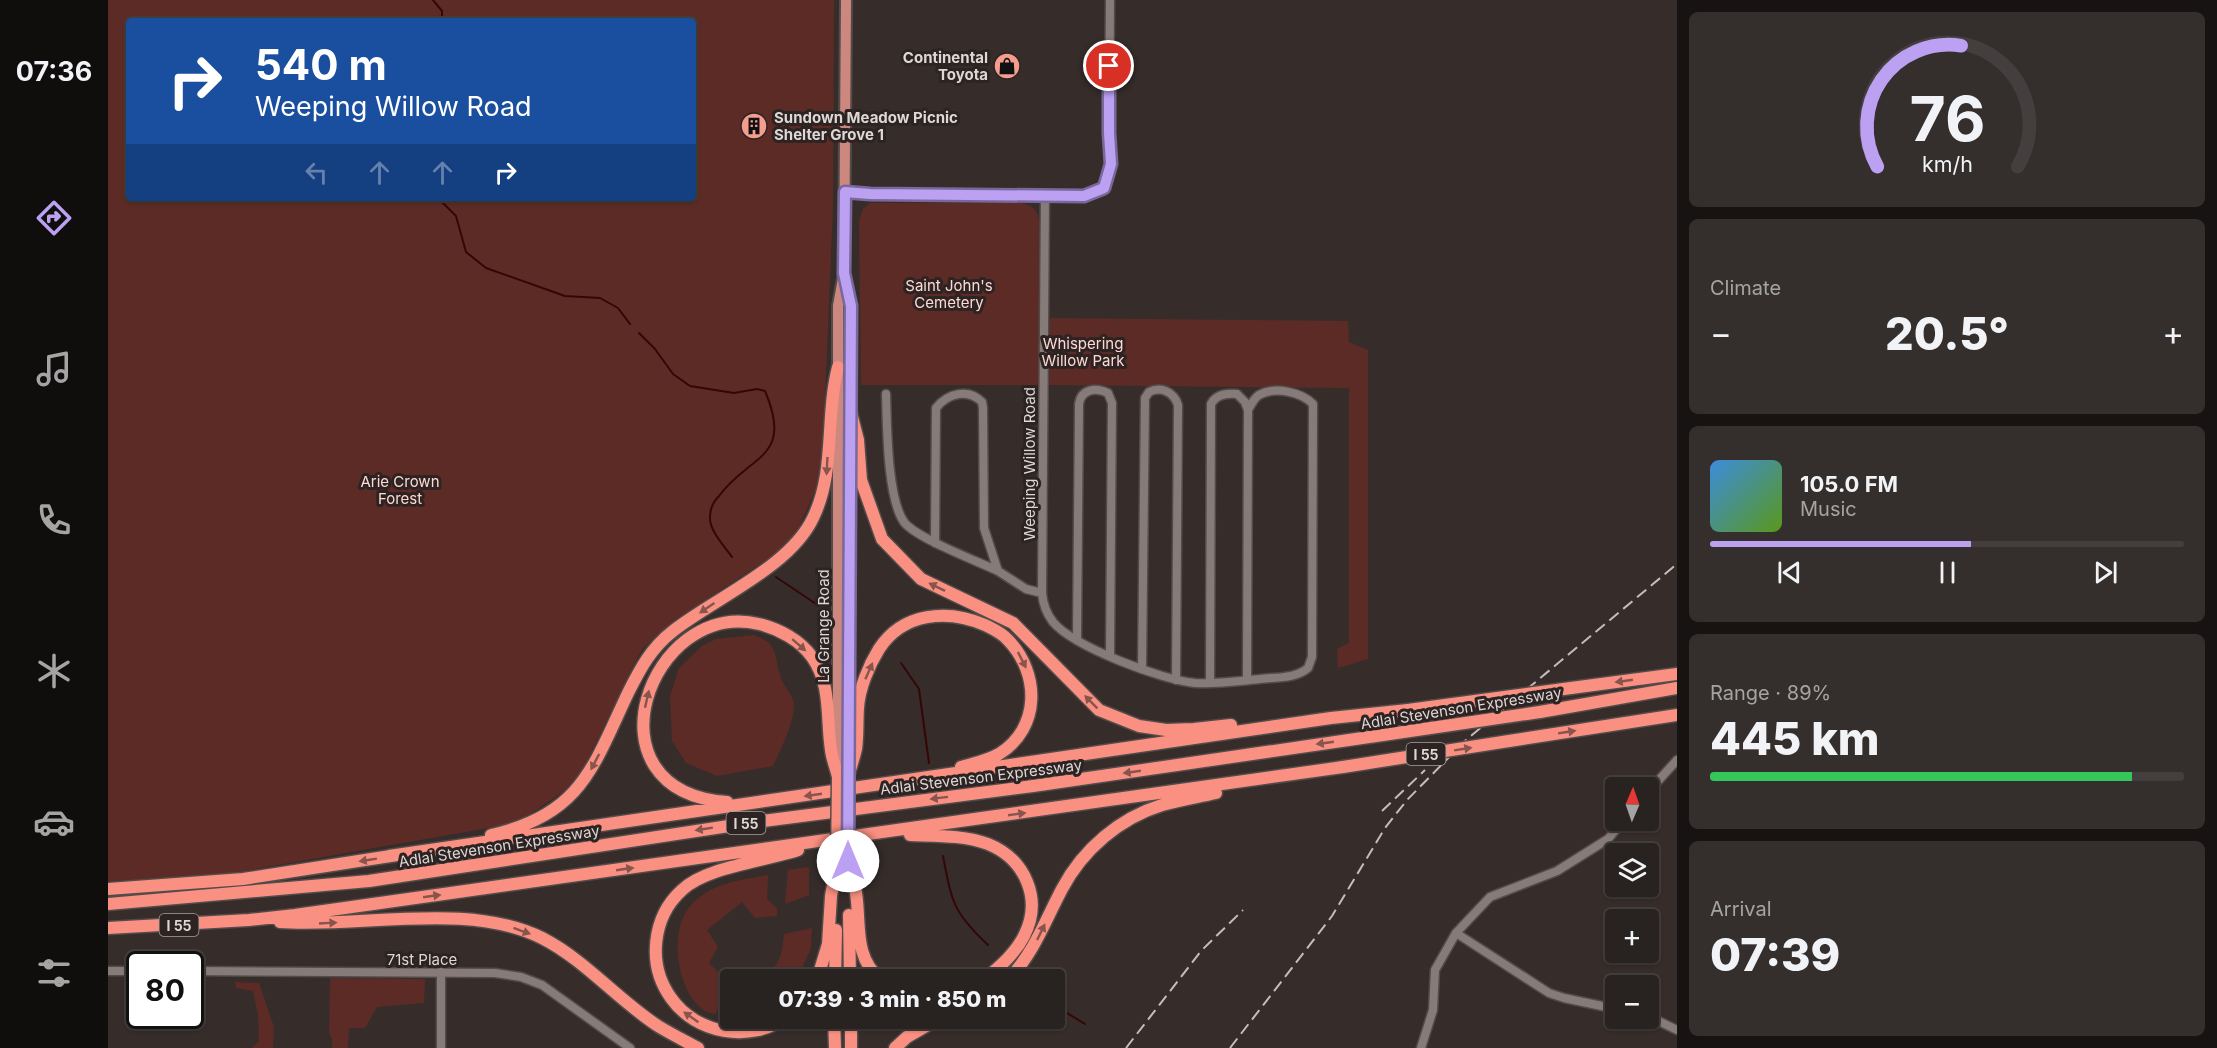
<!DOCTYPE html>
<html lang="en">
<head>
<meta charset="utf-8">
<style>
	:root { --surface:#282220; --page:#342f2d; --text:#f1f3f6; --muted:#a5a4a5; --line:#443f3e; --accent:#bca0f2 }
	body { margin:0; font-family:Inter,sans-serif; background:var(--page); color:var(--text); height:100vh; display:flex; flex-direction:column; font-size:22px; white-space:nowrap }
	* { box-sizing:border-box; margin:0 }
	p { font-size:20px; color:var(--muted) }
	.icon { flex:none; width:33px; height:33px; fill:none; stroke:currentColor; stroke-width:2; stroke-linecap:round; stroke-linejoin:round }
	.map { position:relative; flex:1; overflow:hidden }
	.sheet { display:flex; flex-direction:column; gap:12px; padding:12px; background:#161312; width:540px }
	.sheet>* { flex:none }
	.top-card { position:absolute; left:18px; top:18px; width:570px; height:183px; border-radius:6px; box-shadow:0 2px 4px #0004,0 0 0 2px var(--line); background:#1a4fa0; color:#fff; overflow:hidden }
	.needle { width:39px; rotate:2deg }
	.buttons { position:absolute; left:1497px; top:777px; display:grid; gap:12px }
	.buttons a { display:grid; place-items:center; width:54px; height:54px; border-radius:6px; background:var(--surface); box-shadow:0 2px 4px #0004,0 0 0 2px var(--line); font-size:30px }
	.speed { position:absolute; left:18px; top:951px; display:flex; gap:12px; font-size:30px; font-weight:700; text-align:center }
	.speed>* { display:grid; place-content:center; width:78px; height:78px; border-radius:50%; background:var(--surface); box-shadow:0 2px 4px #0004,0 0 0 2px var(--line); line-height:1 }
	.speed .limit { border:3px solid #111; border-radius:9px; background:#fff; color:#111 }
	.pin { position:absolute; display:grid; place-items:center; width:51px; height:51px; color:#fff; margin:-26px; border:3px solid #fff; border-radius:50%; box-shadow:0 2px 6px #0007 }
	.me { position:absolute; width:66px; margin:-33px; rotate:0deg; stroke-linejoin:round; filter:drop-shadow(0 0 4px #0008) }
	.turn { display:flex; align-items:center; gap:21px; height:126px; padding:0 30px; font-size:27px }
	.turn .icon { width:78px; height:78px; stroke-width:2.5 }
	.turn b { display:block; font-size:42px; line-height:51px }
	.lanes { display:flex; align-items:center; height:57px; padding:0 30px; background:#0003; justify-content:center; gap:30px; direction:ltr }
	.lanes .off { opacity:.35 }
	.big { font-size:45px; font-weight:800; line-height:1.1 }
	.sheet .card { flex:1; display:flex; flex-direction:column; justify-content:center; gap:9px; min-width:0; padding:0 21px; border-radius:9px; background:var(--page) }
	.sheet .dial { align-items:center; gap:0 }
	.dial svg { height:156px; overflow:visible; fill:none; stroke:var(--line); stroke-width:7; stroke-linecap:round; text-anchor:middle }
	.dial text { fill:var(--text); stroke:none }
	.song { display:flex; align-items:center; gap:18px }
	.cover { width:72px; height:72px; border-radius:9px; background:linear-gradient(135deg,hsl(210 70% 55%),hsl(90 70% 35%)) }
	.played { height:6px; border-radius:3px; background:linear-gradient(90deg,var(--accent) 55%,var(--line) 55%) }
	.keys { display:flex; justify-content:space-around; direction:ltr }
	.heat { display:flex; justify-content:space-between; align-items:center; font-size:33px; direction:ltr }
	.charge { height:9px; border-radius:4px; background:linear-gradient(90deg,#34c759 89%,var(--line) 0) }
	.trip { position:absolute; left:612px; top:969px; width:345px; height:60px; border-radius:6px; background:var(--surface); box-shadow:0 2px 4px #0004,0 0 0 2px var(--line); font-weight:800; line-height:60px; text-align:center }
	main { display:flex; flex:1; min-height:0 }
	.tab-bar { display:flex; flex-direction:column; width:108px; justify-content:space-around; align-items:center; background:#100e0d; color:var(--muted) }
	.tab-bar .icon { width:42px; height:42px }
	.tab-bar .selected { color:var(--accent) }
	.tab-bar b { font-size:27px; color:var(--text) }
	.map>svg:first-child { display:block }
	.green { fill:#5c2b25; fill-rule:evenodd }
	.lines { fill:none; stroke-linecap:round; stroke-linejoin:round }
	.stream { stroke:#360604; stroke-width:2 }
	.minor-casing { stroke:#534b4a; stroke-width:11 }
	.major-casing { stroke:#534b4a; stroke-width:14 }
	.highway-casing { stroke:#534b4a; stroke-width:15 }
	.minor { stroke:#867b79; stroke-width:8 }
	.major { stroke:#cc887e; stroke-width:10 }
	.highway { stroke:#fa9081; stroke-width:12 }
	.rail { stroke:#c4bdbc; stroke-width:2; stroke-dasharray:12 6; stroke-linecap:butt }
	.highway-bridge-casing { stroke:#534b4a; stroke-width:15; stroke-linecap:butt }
	.highway-bridge { stroke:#fa9081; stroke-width:12 }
	.oneway { fill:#89544d }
	.route-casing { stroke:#7a689d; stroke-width:15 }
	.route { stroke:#bca0f2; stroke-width:10 }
	.labels { text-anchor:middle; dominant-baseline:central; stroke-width:6; stroke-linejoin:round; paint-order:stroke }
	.shield { fill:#2c2322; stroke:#a8a1a0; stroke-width:1.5 }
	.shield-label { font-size:14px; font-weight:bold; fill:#ddd7d6 }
	.poi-label { font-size:15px; font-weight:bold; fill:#ddd7d6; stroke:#2c2322; text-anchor:end }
	.park-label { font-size:15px; fill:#fed9d3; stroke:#2c2322 }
	.street-label { font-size:15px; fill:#ddd7d6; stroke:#2c2322 }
</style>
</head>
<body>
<main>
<nav class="tab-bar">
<b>07:36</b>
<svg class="icon selected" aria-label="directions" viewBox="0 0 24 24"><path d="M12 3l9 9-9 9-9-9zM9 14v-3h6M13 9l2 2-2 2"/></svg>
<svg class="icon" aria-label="music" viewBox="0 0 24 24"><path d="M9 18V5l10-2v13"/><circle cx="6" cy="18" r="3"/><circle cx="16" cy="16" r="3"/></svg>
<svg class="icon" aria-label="phone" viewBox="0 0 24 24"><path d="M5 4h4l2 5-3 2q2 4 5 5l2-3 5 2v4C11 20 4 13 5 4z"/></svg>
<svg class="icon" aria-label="climate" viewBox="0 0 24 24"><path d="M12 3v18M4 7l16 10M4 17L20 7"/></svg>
<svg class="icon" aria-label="car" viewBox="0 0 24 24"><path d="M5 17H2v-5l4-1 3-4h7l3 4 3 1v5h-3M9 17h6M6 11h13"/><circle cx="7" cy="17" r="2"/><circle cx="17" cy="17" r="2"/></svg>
<svg class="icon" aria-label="filters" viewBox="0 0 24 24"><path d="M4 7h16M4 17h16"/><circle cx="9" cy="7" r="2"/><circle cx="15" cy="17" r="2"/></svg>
</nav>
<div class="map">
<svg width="1569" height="1048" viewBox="0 0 1569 1048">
	<rect width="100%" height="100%" fill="#362d2b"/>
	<path class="green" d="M0,0H726L725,205L716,427L710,484L687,536L666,555L565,621L534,649L474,771L456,791L421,815L397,825L102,877L0,881ZM21,21H585V198H21Z
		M762,203H913C923,205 930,209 931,221V385H753L751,221L755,209Z
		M942,318L1240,321L1241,342L1260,350V659L1230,668L1229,649L1241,643V388L941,385Z
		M646,635C670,644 666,653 672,675C674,684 682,691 685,700C690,714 672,752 665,766L609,776L578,763L564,741L562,696L571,668L594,646L608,639Z
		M701,867V895L677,904L680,870Z
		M660,875L659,899L669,908V916L647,918L634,902L599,930L610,947L601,963L610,972L626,979L622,980V986L607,1014C603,1013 597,1012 594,1009C568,988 560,928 584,904C603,883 633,880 660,875Z
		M704,928L703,948L689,979H636C668,972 673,967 676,934Z
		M222,978L317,979L316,1003L269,1007L257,1028H241L240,1048H224V1039L221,1033Z
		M127,982L151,983L166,1027L165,1048H144L151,1041L150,1015L145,991L128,988Z"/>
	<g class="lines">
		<path class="stream" d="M325,0L334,11V21
			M330,198L348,216L358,252L378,268L457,296L492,298L510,308L522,324
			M531,333L547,349L565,374L582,386L626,393L649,389L657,391C686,459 642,454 611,496C606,501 602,509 602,517C601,530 616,546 624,557
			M668,577L711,606
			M793,663L811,689L821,763
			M835,856C844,903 845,912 880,945
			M946,1005L977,1024"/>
		<defs>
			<path id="minor" d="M737,192L762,194L976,196L996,188L1003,164L1001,133L1002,0
				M937,195L934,593C935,604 938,613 945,622C966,647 1054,680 1087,683C1109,684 1131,681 1152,679C1168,677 1187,679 1200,668L1204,657L1205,404C1193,392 1167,386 1151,395C1146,398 1143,405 1140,410L1137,402L1129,394C1119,393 1108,394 1103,404L1102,683
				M778,394C779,424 779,498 796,522C808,538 869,561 890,571
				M827,543L828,408C840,393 860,388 874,402L875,408L876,528L890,571L918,589L934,593
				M969,639L971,404C973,389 988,387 1000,393L1004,403L1002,656
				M1034,669L1037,398L1041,392C1053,386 1066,392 1070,405L1068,680
				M1139,680L1140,410
				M1540,792L1569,760
				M1348,933L1441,993L1456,998L1508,1009
				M0,971H32
				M82,971L387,973L413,977L434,985L522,1048
				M1540,1016L1569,1030
				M333,1048V972
				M1313,1048L1325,1010L1327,970L1348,933L1382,897L1449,871L1500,839L1516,820"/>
			<path id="major" d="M737,279L743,306L740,767
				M730,767V306L736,273L738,0"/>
			<path id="highway" d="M742,409L750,440L753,480L774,539L813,579L905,623L991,710L1031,726L1058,730L1086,729L1123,725
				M1463,688L1569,674
				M1432,712L1569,688
				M1401,741L1569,715
				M740,776C743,767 746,758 748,749C750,736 749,722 750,708C751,689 761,665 771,649C795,612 840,609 877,625C885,629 894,633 900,640C932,673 933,728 891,754C879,761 866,763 853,767
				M619,802C472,791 542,598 651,624C671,629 692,640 704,657C724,685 718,719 723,750C724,759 728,768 730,777
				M383,835C473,815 485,767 520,693C532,669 543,648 565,631C607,598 682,567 705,518C728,471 717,417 730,367
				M802,835C828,836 856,835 880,844C917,859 935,899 916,936C907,954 891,967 876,980
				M281,856L1223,718L1300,710
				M740,861C743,872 747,882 748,893C753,924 745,957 773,980
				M0,889L135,879L289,855
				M0,904L261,881L647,822L925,786L1275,735
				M741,915L742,980
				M172,922C254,928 359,901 434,938C477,960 510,1000 550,1026C563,1034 577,1041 590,1048
				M0,928L141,920L187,915L1235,767
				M709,980L720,944L723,896L729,863
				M727,980L728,930
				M900,980C926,953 937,921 954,889C975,849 1012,818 1054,805C1072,800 1091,797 1108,793
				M677,1018C642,1043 588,1034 563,998C539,965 544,917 574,890C598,867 657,861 690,850
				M726,1018L727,1048
				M743,1018V1048
				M787,1048L799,1037L832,1018"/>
		</defs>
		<use href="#minor" class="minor-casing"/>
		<use href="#major" class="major-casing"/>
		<use href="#highway" class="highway-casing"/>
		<use href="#minor" class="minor"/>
		<use href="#major" class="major"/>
		<use href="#highway" class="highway"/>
		<path class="rail" d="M1274,811L1317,770
			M1018,1048L1093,951L1135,910
			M1122,1048L1224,916L1277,828L1299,800L1358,740L1569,564"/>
		<defs>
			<path id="highway-bridge" d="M1300,710L1463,688
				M1275,735L1432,712
				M1235,767L1401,741
				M740,861V776
				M729,863L730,777"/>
		</defs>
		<use href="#highway-bridge" class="highway-bridge-casing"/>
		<use href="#highway-bridge" class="highway-bridge"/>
	</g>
	<defs><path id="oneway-solid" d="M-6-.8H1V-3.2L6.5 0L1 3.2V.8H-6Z" transform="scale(1.5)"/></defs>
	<g class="oneway">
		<use href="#oneway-solid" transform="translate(719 466) rotate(93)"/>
		<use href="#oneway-solid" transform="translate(829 587) rotate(-154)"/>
		<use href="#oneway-solid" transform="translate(599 608) rotate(146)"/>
		<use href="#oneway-solid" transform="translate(691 645) rotate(41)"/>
		<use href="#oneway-solid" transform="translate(914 660) rotate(63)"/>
		<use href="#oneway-solid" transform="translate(761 671) rotate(-66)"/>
		<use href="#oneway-solid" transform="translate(1516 681) rotate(172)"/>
		<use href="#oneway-solid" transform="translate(539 699) rotate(-77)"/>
		<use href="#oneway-solid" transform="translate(983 702) rotate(-135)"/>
		<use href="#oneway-solid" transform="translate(1459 732) rotate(-9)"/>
		<use href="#oneway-solid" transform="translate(1217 743) rotate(172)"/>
		<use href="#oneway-solid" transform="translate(1355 749) rotate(-9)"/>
		<use href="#oneway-solid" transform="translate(487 762) rotate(118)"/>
		<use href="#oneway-solid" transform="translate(1024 772) rotate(172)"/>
		<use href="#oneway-solid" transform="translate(705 795) rotate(172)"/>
		<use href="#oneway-solid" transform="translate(831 798) rotate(173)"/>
		<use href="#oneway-solid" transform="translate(909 814) rotate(-8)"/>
		<use href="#oneway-solid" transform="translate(596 829) rotate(171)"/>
		<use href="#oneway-solid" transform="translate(260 860) rotate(171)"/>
		<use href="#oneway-solid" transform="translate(517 869) rotate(-8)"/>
		<use href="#oneway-solid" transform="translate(324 896) rotate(-8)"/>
		<use href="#oneway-solid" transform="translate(220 923) rotate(-3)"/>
		<use href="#oneway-solid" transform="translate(414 931) rotate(20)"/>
		<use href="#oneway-solid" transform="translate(933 932) rotate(-64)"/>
		<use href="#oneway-solid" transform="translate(583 1017) rotate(-145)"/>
	</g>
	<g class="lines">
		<defs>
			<path id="route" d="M740,861L743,306L736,273L737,192L762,194L976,196L996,188L1003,164L1001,133V66"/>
		</defs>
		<use href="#route" class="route-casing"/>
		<use href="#route" class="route"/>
	</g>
	<defs>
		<symbol id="shop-disc" viewBox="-11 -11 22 22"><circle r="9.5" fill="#f59d8f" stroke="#2c2322"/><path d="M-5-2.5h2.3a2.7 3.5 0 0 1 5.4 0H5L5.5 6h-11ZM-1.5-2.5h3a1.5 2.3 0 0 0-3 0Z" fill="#111"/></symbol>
		<symbol id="building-disc" viewBox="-11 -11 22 22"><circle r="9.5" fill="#f59d8f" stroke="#2c2322"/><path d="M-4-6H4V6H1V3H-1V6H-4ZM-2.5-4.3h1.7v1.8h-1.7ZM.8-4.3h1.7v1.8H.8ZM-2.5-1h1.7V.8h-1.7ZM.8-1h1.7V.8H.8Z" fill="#111"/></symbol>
	</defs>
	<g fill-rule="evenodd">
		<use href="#shop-disc" x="884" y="51" width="30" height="30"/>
		<use href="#building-disc" x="631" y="111" width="30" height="30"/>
	</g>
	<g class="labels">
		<g class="shield">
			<rect x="1298.5" y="743" width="39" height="22" rx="4.5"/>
			<rect x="618.5" y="812" width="39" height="22" rx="4.5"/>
			<rect x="51.5" y="914" width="39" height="22" rx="4.5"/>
		</g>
		<g class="shield-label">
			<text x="1318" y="754">I 55</text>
			<text x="638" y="823">I 55</text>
			<text x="71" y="925">I 55</text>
		</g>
		<g class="poi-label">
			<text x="880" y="57">Continental<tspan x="880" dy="17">Toyota</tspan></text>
			<text x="666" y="117" text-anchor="start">Sundown Meadow Picnic<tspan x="666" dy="17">Shelter Grove 1</tspan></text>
		</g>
		<g class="park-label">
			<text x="841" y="285">Saint John's<tspan x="841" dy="17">Cemetery</tspan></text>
			<text x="975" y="343">Whispering<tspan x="975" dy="17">Willow Park</tspan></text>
			<text x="292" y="481">Arie Crown<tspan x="292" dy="17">Forest</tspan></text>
		</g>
		<g class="street-label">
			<text transform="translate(921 464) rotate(-90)">Weeping Willow Road</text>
			<text transform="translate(715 626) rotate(-90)">La Grange Road</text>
			<text transform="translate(1353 708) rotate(-9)">Adlai Stevenson Expressway</text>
			<text transform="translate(873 777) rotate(-7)">Adlai Stevenson Expressway</text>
			<text transform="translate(391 846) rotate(-9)">Adlai Stevenson Expressway</text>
			<text x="314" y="959">71st Place</text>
		</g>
	</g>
</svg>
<div class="buttons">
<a><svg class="needle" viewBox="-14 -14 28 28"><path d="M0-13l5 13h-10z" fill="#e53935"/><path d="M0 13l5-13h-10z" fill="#a5a4a5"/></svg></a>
<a><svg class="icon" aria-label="layers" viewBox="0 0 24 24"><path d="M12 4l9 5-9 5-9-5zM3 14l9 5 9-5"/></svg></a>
<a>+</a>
<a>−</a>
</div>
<div class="speed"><div class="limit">80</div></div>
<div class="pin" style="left:1001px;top:66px;background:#d93025"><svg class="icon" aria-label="arrive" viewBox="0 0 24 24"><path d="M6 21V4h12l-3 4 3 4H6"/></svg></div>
<svg class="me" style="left:740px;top:861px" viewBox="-20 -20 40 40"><circle r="19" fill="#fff"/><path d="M0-13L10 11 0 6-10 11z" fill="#bca0f2"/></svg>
<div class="trip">07:39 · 3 min · 850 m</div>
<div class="top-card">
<div class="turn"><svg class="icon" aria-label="right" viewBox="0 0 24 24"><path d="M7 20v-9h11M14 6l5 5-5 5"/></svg><div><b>540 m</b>Weeping Willow Road</div></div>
<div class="lanes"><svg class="icon off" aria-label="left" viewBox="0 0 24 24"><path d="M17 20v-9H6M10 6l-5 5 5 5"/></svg><svg class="icon off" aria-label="ahead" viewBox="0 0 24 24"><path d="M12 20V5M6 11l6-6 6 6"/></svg><svg class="icon off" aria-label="ahead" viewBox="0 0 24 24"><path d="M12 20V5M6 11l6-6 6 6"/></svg><svg class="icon" aria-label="right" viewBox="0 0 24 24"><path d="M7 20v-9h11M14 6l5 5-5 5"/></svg></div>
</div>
</div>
<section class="sheet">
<div class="card dial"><svg viewBox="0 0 100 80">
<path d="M14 69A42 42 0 1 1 86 69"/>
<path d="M14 69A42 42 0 0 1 57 7" stroke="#bca0f2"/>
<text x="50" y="56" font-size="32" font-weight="700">76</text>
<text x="50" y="72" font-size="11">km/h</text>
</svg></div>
<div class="card"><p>Climate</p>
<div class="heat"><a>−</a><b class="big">20.5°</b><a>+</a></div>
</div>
<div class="card">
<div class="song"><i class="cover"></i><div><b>105.0 FM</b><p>Music</p></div></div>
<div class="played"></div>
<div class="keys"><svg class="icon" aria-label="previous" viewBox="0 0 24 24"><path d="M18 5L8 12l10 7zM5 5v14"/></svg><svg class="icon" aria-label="pause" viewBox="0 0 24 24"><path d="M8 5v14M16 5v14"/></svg><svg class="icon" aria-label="next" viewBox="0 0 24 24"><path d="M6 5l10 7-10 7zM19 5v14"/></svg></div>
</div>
<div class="card"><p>Range · 89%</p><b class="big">445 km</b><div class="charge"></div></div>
<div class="card"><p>Arrival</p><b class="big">07:39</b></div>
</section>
</main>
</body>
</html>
